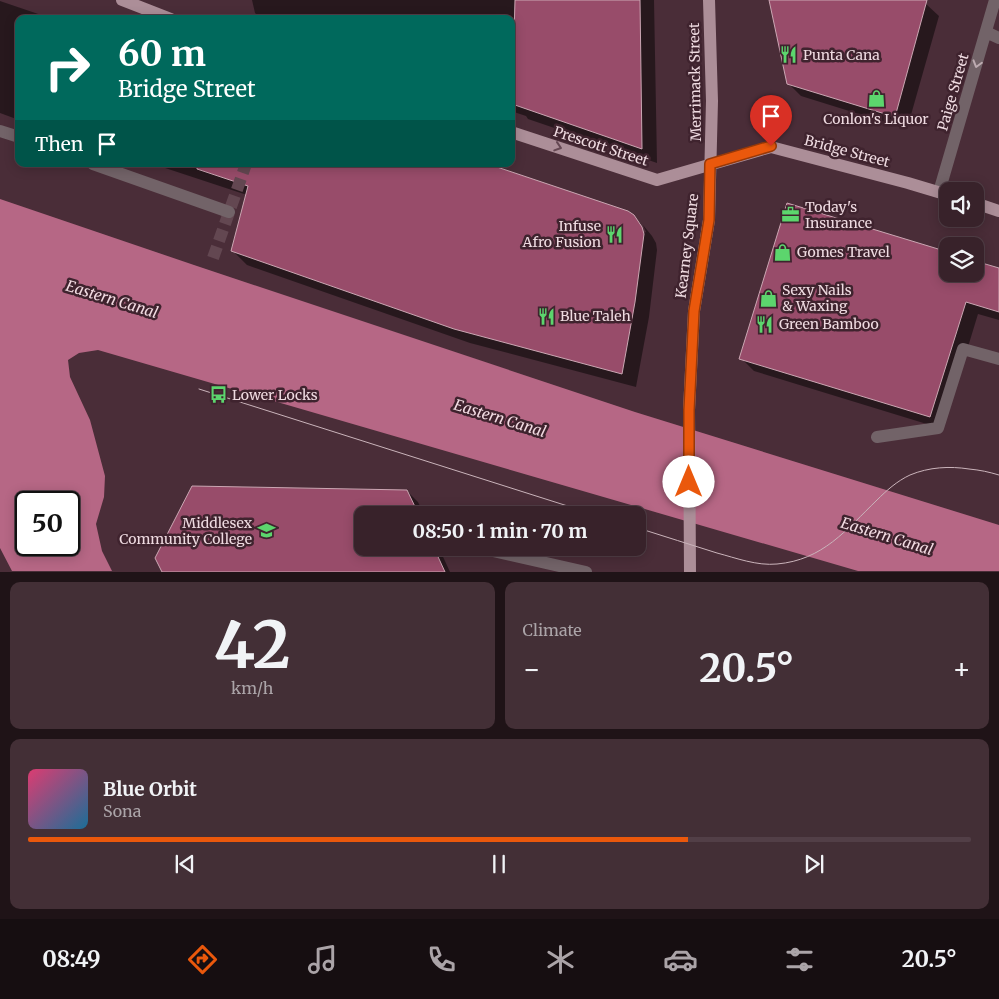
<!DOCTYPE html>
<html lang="en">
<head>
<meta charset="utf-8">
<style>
	:root { --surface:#38222a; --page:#432f36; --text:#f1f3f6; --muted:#aba4a8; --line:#523f47; --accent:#ea580c }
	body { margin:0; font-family:Merriweather,serif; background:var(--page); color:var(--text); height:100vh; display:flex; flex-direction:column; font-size:19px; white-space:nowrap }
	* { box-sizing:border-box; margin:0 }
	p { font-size:16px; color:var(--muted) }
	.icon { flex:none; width:28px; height:28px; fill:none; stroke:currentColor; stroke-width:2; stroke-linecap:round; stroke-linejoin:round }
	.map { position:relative; height:572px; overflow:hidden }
	.details { display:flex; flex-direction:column; gap:10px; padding:10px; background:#1f1317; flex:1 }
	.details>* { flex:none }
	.top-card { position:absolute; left:15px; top:15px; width:500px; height:152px; border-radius:10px; box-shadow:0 2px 12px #0003,0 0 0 1px var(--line); background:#00695c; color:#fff; overflow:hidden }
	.fabs { position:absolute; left:939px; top:182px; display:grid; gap:10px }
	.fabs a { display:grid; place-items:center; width:45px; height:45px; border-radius:10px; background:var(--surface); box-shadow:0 2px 12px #0003,0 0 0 1px var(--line); font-size:25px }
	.speed { position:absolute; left:15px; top:491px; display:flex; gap:10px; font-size:25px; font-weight:700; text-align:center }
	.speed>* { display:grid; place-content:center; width:65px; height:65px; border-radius:50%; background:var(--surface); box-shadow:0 2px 12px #0003,0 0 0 1px var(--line); line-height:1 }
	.speed .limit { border:2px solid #111; border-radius:8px; background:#fff; color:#111 }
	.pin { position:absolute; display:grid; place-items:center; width:42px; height:42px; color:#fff; margin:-51px -21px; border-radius:50% 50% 50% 0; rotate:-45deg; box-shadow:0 0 5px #0007 }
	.pin .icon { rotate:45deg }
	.me { position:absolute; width:55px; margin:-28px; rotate:0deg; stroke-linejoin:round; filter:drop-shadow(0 0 4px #0008) }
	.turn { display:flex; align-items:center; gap:18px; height:105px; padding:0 20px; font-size:22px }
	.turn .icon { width:65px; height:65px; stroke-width:2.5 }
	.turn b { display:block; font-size:35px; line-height:42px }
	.then { display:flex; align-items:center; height:48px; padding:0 20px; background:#0003; gap:10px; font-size:19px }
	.big { font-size:38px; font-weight:700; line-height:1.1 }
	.details .widget { flex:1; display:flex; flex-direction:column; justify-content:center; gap:8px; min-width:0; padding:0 18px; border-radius:10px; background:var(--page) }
	.details .dial { align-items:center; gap:0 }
	.dial b { font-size:65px; line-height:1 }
	.song { display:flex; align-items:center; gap:15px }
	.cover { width:60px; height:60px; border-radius:8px; background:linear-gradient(135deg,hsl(340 70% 55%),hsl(200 70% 35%)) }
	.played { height:5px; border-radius:2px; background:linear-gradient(90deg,var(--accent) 70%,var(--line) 70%) }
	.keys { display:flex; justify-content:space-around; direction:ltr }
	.heat { display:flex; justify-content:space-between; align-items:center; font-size:28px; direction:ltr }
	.details .tiles { flex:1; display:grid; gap:10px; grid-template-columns:1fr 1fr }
	.widget:last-child { grid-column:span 2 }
	.trip { position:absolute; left:354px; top:506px; width:292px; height:50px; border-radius:10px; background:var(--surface); box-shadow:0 2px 12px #0003,0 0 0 1px var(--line); font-weight:700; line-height:50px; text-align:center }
	.tab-bar { display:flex; height:80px; justify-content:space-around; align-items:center; background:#160e11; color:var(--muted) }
	.tab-bar .icon { width:35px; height:35px }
	.tab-bar .on { color:var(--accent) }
	.tab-bar b { font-size:22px; color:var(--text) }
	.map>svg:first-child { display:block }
	.water { fill:#b66785; fill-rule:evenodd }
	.shadow { fill:#0007 }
	.building { fill:#984c6a; stroke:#cba7b3 }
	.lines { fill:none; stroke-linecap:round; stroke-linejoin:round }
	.minor-tunnel { stroke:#634751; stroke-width:12; stroke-dasharray:12 6; stroke-linecap:butt }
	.minor { stroke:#726368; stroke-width:12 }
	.major { stroke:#ac8e98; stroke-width:12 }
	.tram { stroke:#cab4bb; stroke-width:1 }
	.oneway { stroke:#bdabb1 }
	.oneway2 { stroke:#654853 }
	.route-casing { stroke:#983908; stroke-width:12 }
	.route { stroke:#ea580c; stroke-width:9 }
	.labels { text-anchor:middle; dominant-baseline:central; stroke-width:5; stroke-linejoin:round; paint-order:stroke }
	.poi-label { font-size:14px; fill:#efdbe1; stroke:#3f232e; text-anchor:start }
	.street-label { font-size:14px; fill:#efdbe1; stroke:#3f232e }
	.water-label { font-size:15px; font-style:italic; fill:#f2dbe2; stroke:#3f232e }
</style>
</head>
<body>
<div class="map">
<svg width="999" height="572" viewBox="0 0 999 572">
	<rect width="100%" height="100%" fill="#4a2d38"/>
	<path class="water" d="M0,199L194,265L635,412L999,525V571H858L98,350L79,353L68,360L70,377L90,420L105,476L104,497L96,524L102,551L112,571H12L0,548ZM26,502H69V545H26Z"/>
	<path class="shadow" d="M252,0H654L657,163L528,119L526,116L511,111V19H261L255,13Z
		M770,0H913L926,4L939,16L907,129L801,96L788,83Z
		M0,1L53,19H19V120L0,113Z
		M153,164H484L627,212L641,224H639L644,233L646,232L643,225L652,236L656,243L657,250L649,317L636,387L470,343L247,265L233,251L247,195Z
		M975,262L999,270V320L978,314L943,429L754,371L741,358L948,274H975Z
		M407,491L418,502L424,515H362V548H439L450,572H163Z"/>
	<path class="building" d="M515,0H640L642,149L512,104Z
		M769,0H927L895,117L787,84Z
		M197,164H488L628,211L634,215L642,227L644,234L635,302L622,374L454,329L231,251L248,186L197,169Z
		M787,203L948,252V274H975V261L999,268V312L966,302L930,417L739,359Z
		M192,486L407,490L419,515H362V548H434L445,572H162L155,558Z"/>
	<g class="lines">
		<path class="minor-tunnel" d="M213,258L246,164"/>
		<path class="minor" d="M986,32L999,38
			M0,131L19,137
			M93,164L229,212
			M939,192L995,0
			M877,437L938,428L963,349L999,359
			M480,548L586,572"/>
		<path class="major" d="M122,0L171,19
			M511,132L657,180L771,147L908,183L948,195
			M975,203L999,211
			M690,572L689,410L694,311L709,220L712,101L709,0"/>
		<path class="tram" d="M199,389L596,515
			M638,528C664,536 691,545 717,553C736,558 757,566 777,564C823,560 846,530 877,500C886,491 897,481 910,475C929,467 950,466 969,469C980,470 989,472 999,475"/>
	</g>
	<defs><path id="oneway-chevron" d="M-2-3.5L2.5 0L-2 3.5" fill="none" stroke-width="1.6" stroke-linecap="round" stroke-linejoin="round" transform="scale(1.25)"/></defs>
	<use class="oneway" href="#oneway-chevron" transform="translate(977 64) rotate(106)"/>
	<use class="oneway2" href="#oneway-chevron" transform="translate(558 147) rotate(18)"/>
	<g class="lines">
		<defs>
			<path id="route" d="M689,482V410L694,311L709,220L710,164L771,146"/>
		</defs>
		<use href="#route" class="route-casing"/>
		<use href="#route" class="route"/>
	</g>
	<defs>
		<symbol id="restaurant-bare" viewBox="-9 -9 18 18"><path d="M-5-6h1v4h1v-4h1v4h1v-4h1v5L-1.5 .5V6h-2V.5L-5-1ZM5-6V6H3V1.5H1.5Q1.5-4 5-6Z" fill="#5cd56d" stroke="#3f232e" stroke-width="2.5" paint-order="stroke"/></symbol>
		<symbol id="shop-bare" viewBox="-9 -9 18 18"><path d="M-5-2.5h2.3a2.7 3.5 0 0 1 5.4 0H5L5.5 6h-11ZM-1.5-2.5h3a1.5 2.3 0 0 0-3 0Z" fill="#5cd56d" stroke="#3f232e" stroke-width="2.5" paint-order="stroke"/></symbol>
		<symbol id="office-bare" viewBox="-9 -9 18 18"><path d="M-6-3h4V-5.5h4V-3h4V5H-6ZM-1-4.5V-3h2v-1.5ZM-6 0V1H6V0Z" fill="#5cd56d" stroke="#3f232e" stroke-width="2.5" paint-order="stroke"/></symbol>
		<symbol id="bus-bare" viewBox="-9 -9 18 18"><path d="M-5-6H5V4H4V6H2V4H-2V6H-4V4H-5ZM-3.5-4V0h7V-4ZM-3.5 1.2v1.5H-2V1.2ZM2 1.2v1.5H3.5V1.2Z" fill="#5cd56d" stroke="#3f232e" stroke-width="2.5" paint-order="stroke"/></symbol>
		<symbol id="university-bare" viewBox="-9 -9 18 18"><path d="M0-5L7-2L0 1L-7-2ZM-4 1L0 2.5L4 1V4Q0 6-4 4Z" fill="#5cd56d" stroke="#3f232e" stroke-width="2.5" paint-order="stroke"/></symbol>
	</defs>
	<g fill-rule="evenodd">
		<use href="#restaurant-bare" x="776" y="42" width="25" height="25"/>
		<use href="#shop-bare" x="864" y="86" width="25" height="25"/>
		<use href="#office-bare" x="778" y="202" width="25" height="25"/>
		<use href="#restaurant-bare" x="602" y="222" width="25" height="25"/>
		<use href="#shop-bare" x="770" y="240" width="25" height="25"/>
		<use href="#shop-bare" x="756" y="286" width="25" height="25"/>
		<use href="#restaurant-bare" x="534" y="304" width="25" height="25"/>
		<use href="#restaurant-bare" x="752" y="312" width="25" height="25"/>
		<use href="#bus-bare" x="206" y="382" width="25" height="25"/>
		<use href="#university-bare" x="254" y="518" width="25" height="25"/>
	</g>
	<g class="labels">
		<g class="poi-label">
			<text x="803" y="55">Punta Cana</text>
			<text x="876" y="119" text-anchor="middle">Conlon's Liquor</text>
			<text x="805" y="207">Today's<tspan x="805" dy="16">Insurance</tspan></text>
			<text x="601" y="226" text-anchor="end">Infuse<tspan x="601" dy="16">Afro Fusion</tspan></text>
			<text x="797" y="252">Gomes Travel</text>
			<text x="782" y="290">Sexy Nails<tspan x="782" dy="16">&amp; Waxing</tspan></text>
			<text x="560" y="316">Blue Taleh</text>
			<text x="779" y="324">Green Bamboo</text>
			<text x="232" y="395">Lower Locks</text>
			<text x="252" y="523" text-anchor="end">Middlesex<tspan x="252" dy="16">Community College</tspan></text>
		</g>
		<g class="street-label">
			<text transform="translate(695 82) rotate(-91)">Merrimack Street</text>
			<text transform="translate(953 92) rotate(-74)">Paige Street</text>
			<text transform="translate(601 146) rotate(18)">Prescott Street</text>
			<text transform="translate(847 151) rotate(15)">Bridge Street</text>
			<text transform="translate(687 246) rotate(-83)">Kearney Square</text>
		</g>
		<g class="water-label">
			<text transform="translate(112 299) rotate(17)">Eastern Canal</text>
			<text transform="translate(500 418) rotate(17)">Eastern Canal</text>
			<text transform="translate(887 536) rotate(17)">Eastern Canal</text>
		</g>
	</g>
</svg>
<div class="fabs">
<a><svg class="icon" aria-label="sound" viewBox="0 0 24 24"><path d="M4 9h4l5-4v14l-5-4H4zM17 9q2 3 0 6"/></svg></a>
<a><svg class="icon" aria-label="layers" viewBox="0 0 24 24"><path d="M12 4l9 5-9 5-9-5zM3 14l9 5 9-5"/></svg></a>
</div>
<div class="speed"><div class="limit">50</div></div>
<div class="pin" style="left:771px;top:146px;background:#d93025"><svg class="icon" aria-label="arrive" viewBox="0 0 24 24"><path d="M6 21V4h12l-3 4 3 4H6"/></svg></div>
<svg class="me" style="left:689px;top:482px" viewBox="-20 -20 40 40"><circle r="19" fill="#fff"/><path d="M0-13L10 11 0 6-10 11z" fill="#ea580c"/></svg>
<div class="trip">08:50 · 1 min · 70 m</div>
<div class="top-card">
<div class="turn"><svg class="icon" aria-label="right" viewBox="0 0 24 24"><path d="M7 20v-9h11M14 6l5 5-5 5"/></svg><div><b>60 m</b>Bridge Street</div></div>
<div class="then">Then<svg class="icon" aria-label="arrive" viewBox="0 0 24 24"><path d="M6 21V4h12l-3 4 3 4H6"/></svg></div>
</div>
</div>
<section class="details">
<div class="tiles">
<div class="widget dial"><b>42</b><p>km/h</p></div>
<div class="widget"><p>Climate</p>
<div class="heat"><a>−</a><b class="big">20.5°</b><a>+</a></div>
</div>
<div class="widget">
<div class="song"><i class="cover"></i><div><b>Blue Orbit</b><p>Sona</p></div></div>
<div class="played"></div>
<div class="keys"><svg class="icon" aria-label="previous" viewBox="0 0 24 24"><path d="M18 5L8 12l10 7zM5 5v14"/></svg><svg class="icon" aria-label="pause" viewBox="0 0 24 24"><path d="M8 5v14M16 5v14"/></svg><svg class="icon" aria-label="next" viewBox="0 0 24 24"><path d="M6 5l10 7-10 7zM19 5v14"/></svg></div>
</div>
</div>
</section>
<nav class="tab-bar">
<b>08:49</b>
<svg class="icon on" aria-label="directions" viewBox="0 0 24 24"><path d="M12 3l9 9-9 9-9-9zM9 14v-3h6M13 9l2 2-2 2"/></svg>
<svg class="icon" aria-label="music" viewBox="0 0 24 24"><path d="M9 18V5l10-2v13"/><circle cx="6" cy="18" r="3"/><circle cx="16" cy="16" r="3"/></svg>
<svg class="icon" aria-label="phone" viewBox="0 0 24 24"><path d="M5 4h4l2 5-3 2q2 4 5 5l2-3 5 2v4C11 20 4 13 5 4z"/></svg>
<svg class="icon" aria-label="climate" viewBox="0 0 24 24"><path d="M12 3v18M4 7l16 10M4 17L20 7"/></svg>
<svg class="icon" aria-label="car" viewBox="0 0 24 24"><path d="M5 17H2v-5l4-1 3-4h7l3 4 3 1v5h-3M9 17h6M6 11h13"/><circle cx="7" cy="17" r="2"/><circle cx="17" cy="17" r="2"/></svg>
<svg class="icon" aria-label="filters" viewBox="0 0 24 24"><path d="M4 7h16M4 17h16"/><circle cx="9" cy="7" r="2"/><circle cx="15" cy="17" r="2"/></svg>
<b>20.5°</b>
</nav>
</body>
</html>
